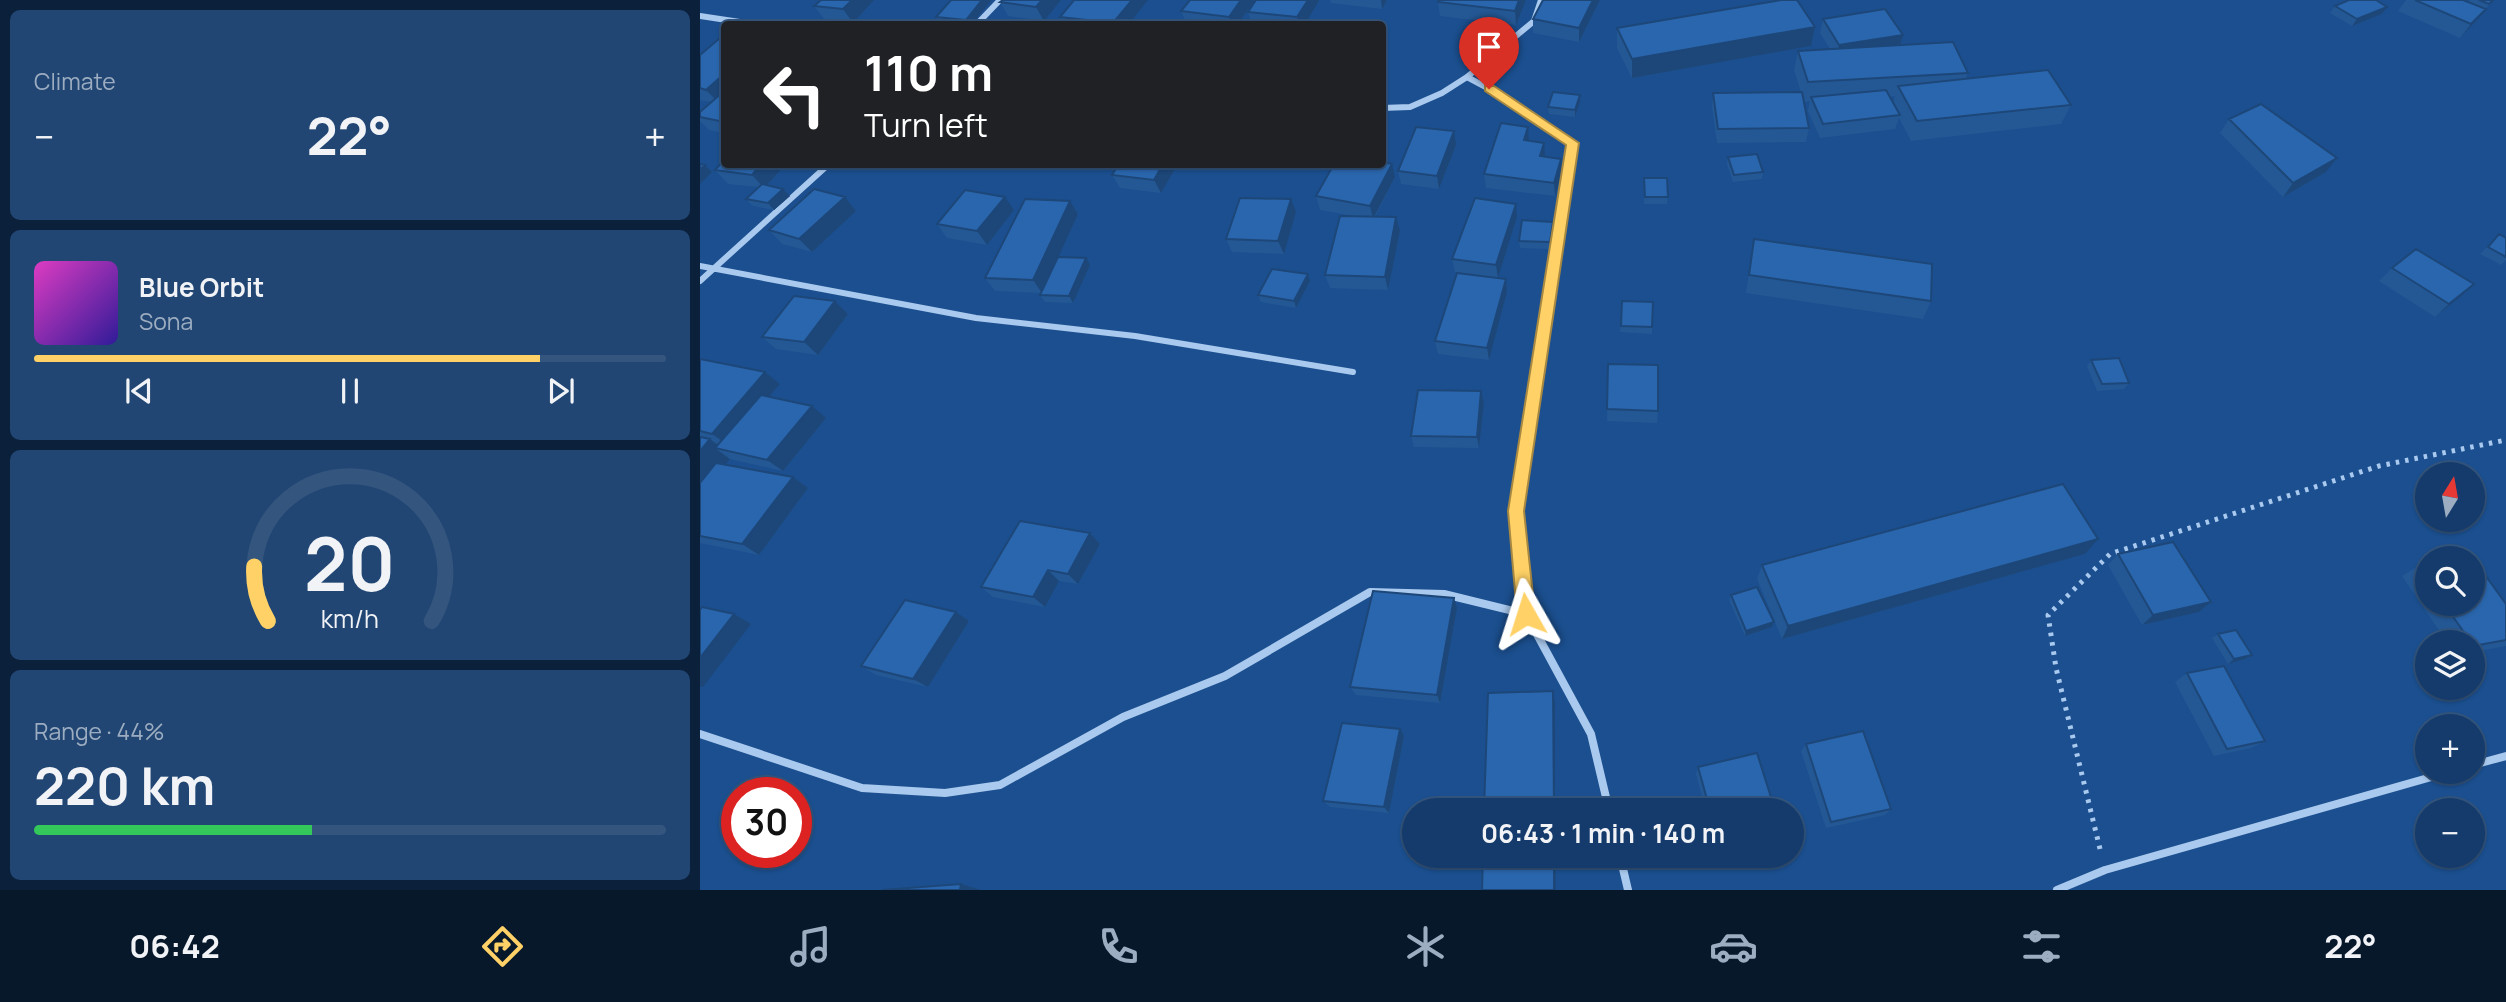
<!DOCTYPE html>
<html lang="en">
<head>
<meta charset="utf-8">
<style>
	:root { --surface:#143b6b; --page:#214673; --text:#f1f3f6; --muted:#9dadc1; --line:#33557e; --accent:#ffd166 }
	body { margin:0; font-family:Manrope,sans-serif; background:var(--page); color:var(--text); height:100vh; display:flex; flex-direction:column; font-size:26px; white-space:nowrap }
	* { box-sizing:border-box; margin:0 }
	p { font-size:23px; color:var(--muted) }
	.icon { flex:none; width:38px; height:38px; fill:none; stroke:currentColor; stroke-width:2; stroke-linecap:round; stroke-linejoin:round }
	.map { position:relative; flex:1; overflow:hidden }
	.drawer { display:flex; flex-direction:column; gap:10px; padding:10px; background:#0b203b; width:700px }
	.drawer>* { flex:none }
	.hud { position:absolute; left:21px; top:21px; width:665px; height:147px; border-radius:7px; box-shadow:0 2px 5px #0004,0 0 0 2px var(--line); background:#202124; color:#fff; overflow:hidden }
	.needle { width:46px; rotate:11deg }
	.tools { position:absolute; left:1715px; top:462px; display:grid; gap:14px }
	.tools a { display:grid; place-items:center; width:70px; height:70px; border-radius:50%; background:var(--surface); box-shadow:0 2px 5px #0004,0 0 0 2px var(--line); font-size:35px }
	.speed { position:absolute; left:21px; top:777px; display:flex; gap:14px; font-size:35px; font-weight:700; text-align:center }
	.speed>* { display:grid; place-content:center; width:91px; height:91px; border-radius:50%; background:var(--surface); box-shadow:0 2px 5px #0004,0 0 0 2px var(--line); line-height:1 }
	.speed .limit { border:10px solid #d22; background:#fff; color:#111 }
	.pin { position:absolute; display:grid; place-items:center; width:60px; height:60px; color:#fff; margin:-72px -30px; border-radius:50% 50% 50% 0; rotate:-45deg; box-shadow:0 0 7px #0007 }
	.pin .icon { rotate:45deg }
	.me { position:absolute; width:77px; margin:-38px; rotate:354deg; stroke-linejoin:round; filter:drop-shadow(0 0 5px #0008) }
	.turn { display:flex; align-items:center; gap:24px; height:147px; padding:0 28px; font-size:32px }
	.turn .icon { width:91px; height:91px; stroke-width:2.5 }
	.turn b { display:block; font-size:49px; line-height:60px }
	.big { font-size:52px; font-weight:700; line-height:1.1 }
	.drawer .widget { flex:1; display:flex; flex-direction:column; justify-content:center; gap:10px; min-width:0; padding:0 24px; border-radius:10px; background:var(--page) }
	.drawer .dial { align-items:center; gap:0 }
	.dial svg { height:182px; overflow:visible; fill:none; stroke:var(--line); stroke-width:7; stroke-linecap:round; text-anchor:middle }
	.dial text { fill:var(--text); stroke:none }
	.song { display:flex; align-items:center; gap:21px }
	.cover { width:84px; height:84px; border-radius:10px; background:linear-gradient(135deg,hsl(310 70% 55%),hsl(250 70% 35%)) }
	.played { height:7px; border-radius:4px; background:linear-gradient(90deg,var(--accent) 80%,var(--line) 80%) }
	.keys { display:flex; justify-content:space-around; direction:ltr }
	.heat { display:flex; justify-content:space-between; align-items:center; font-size:38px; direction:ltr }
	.charge { height:10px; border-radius:5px; background:linear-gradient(90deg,#34c759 44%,var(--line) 0) }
	.trip { position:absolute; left:702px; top:798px; width:402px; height:70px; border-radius:35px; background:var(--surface); box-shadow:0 2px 5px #0004,0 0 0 2px var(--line); font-weight:700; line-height:70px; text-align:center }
	.dock { display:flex; height:112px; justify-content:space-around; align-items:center; background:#08182b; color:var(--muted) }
	.dock .icon { width:49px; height:49px }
	.dock .current { color:var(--accent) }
	.dock b { font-size:32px; color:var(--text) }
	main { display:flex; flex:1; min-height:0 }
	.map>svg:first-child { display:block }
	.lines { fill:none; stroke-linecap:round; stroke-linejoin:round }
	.path { stroke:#a9c9ee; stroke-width:5; stroke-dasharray:3.5 6; stroke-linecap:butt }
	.minor-far1 { stroke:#a9c9ee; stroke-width:6 }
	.minor { stroke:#a9c9ee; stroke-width:8 }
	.wall { fill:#245895; fill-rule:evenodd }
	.shaded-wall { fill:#1d4779 }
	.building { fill:#2a66ad; stroke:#1d4779; stroke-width:2 }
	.route { fill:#ffd166; stroke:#a68842; stroke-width:2 }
</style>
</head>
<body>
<main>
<section class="drawer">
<div class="widget"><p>Climate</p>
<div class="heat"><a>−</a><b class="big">22°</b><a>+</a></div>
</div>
<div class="widget">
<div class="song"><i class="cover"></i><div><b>Blue Orbit</b><p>Sona</p></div></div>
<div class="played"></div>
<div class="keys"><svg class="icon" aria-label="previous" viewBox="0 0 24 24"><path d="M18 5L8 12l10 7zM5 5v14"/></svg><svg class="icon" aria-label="pause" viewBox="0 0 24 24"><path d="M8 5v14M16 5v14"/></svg><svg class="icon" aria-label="next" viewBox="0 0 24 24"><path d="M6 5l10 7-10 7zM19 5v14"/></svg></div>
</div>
<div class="widget dial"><svg viewBox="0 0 100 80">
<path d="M14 69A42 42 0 1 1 86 69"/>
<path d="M14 69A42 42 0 0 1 8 45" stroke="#ffd166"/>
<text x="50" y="56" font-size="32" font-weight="700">20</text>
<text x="50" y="72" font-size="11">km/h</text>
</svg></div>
<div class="widget"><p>Range · 44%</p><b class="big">220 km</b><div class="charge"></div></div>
</section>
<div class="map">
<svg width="1806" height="890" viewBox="0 0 1806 890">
	<rect width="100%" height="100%" fill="#1b4f8f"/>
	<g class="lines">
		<path class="path" d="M1400,849L1356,668L1348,615L1410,554L1679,466L1806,440"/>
		<path class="minor-far1" d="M0,16L53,24
			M277,24L300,0
			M767,77L812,101L873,143L837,379
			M682,108L710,107L742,93L767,77L834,21L841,0
			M0,266L276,318L435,336L653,372
			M0,281L129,164"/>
		<path class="minor" d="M837,377L816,511L826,614L891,734L909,810
			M0,734L162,788L245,793L300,785L423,717L525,676L670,592L744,594L826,614
			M1773,765L1806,756
			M920,856L928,890
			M1357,890L1405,870L1749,772"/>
	</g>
	<path class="wall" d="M174,0L153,23L125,20L114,6Z
		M251,0H291V1L272,24H240L236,17Z
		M303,0H361L344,21L308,16L300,2Z
		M374,0H448L429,24H364L360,17Z
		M490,0H555L538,24H487L481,11Z
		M630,0H687L682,9L631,3Z
		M826,0L816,25L740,16L738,2Z
		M900,0L879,42L833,33V19Z
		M1706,0H1765L1768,2L1770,0H1793L1774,23L1760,38L1698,11Z
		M619,1L605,24H552L548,12Z
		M1635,6L1682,14L1652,26L1630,13Z
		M1123,19L1200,45L1268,73L1266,78L1371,105L1361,124L1211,141L1199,118L1195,129L1120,138L1108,111L1110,101L1104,102L1109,128L1106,142L1017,143L1012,107L1013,93L1101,92L1094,70L1098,51L1130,49L1120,33ZM1195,96L1193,103L1190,97Z
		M1115,27L1111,46L932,78L917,48V28Z
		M24,39V133L9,130L0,121V112L12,102L0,100V55Z
		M880,95V102L875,117L849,114L848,107Z
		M1529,119L1626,172L1583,197L1520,133Z
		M829,141L862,172L855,196L786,188L784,174Z
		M756,145L739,189L701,184L698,171Z
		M1028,157L1063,172L1062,179L1033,182L1027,164Z
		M86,164L67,185L90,196L74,210L53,206L46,199L58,187L28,184L15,170Z
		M221,164H241L239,167Z
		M419,164H478L461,193L420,188L412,175Z
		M695,177L675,217L700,231L688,290L630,288L625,275L659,217L620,210L616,196Z
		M944,178L968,197L967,204H944Z
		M145,197L156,211L112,252L82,244L69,230Z
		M370,201L378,214L358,257L390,265L373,303L345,302L340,295L341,293L295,291L285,278Z
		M314,210L287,245L247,238L237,224Z
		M596,212L584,254L532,252L526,239Z
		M817,217L798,278L806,279L807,292L789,360L738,354L735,341L781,276L755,272L752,259Z
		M854,228L851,249L820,248L819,241Z
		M1799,234L1806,238V260L1801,265L1780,254Z
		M1054,239L1231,301L1223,319L1046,293Z
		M1692,268L1760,297L1735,317L1679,281Z
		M610,281L596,308L561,302L558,295Z
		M135,301L148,314L118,355L76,349L62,337Z
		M922,301L953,302L952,334L920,332Z
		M0,359L80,384L69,397L126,418L83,471L30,459L25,465L108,488L59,555L0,543Z
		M1391,360L1429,383L1424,389L1397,391L1387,366Z
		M908,364L958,411L957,423L907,421Z
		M784,403L779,448L714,447L711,436Z
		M390,533L400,544L378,584L359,581L345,607L293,597L281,587Z
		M1385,554L1082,639L1057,579L1062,565Z
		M1418,554L1511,602L1499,612L1442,625L1408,565Z
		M1727,564V604H1806V646L1773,652V642H1747L1702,576L1718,566Z
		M1031,595L1074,622L1072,627L1045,636L1029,600Z
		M757,608L740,703L656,695L650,687Z
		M256,612L269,621L228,687L176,675L161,666Z
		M1518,634L1552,655L1545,659L1528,664L1512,638Z
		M1487,673L1565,741L1551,748L1514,756L1475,682Z
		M704,736L689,813L630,807L623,801Z
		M1106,744L1191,809L1185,815L1126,828L1101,751Z
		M998,767L1075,810H1006L996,774Z
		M1019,856H1062L1022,866Z"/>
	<path class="shaded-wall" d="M152,0H174L153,23L143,9Z
		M282,0H291V1L272,24H268L266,20Z
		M342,0H361L344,21L336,7Z
		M432,0H448L429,24H414L413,23Z
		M541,0H555L538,24H532L529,17Z
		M608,0H619V1L605,24H599L597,17Z
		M681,0H687L682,9Z
		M819,0H826L816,25L815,11Z
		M893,0H900L879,42V28Z
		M1687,7L1682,14L1652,26L1657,19Z
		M1786,9L1774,23L1760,38L1771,24Z
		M1115,27L1111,46L932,78V59Z
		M1203,35L1199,48L1136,59L1139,45Z
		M24,74V99L19,103L6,90Z
		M880,95V102L875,117V110Z
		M828,127L829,140L825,154L824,140Z
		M754,131L756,145L739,189L737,176Z
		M844,143L845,156H840Z
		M1637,158L1626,172L1583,197L1593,183Z
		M861,159L862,172L855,196L854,183Z
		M61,164H86L64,188L52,175Z
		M463,164H478L461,193L454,180Z
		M692,164L695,177L673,219L670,206Z
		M5,165L12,172L0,184V170Z
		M83,189L90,196L74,210L68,203Z
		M145,197L156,211L112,252L99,239Z
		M305,197L314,210L287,245L277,231Z
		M591,199L596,212L584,254L578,241Z
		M370,201L378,214L342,293L333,280Z
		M816,204L817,217L798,278L796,265Z
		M696,217L700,231L688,290L685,277Z
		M853,222L854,228L851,249L850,242Z
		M386,258L390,265L373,303L369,296Z
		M608,274L610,281L596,308L594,301Z
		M806,279L807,292L789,360L787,348Z
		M1774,284L1760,297L1735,317L1749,304Z
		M135,301L148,314L118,355L104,342Z
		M65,372L80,384L28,445L12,434Z
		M781,391L784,403L779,448L777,437Z
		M112,406L126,418L83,471L67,460Z
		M10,439L25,450L15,448L30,459L0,495V451Z
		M93,477L108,488L59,555L42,544Z
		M390,533L400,544L378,584L368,574Z
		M1398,539L1385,554L1082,639L1088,626Z
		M348,570L359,581L345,607L333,597Z
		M754,598L757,608L740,703L737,695Z
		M1511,602L1499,612L1442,625L1453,615Z
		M256,612L269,621L228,687L213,679Z
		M34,614L51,624L3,687L0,686V658Z
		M1074,622L1072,627L1045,636L1046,631Z
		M1552,655L1545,659L1528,664L1534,659Z
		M853,691L855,703V810H854Z
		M700,729L704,736L689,813L684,807Z
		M854,856H855L856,890H854Z
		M1045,856H1062L1022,866L1025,861Z
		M261,884L281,890H260Z"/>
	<path class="building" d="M121,0H152L143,9L114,6Z
		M251,0H282L266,20L236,17Z
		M303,0H342L336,7L300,2Z
		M374,0H432L413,23L360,17Z
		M490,0H541L529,17L481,11Z
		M556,0H608L597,17L548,12Z
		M739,0H819L815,11L738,2Z
		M843,0H893L879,28L833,19Z
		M1081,0H1097L1115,27L932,59L917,28Z
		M1649,0H1676L1687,7L1657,19L1635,6Z
		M1715,0H1763L1786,9L1771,24Z
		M1779,0H1793L1789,4Z
		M1185,9L1203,35L1139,45L1123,19Z
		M20,38L24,39V74L6,90L0,88V55Z
		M1253,42L1268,73L1108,82L1098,51Z
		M1348,70L1371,105L1217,121L1198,86Z
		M1186,90L1200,115L1123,124L1111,97Z
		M24,91V122L0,117V112Z
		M853,92L880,95L875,110L848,107Z
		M1102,92L1109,128L1018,129L1013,93Z
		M1561,104L1637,158L1593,183L1529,119Z
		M801,123L828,127L824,140L844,143L840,156L861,159L854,183L784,174Z
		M716,127L754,131L737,176L698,171Z
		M1057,154L1063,172L1034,175L1028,157Z
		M24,160V164H61L52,175L15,170Z
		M682,162L692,164L670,206L616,196L634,164H682Z
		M0,164L5,165L0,170Z
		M419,164H463L454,180L412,175Z
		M944,178H967L968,197H945Z
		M62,184L83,189L68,203L46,199Z
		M114,189L145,197L99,239L69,230Z
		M265,190L305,197L277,231L237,224Z
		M540,198L591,199L578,241L526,239Z
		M775,198L816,204L796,265L752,259Z
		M325,199L370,201L333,280L285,278Z
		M640,216L696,217L685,277L625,275Z
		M822,220L853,222L850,242L819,241Z
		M1799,234L1806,238V257L1788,247Z
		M1054,239L1232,264L1231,301L1049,275Z
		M1716,249L1774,284L1749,304L1692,268Z
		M358,257L386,258L369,296L340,295Z
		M572,269L608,274L594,301L558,295Z
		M757,273L806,279L787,348L735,341Z
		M94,296L135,301L104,342L62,337Z
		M922,301L953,302L952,327L921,326Z
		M1419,358L1429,383L1402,384L1391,360Z
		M0,359L65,372L12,434L0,431Z
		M908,364L958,365V411L907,409Z
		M718,390L781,391L777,437L711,436Z
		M61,395L112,406L67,460L15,448Z
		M0,437L10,439L0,451Z
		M16,463L93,477L42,544L0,536V483Z
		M1363,484L1398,539L1088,626L1062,565Z
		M320,521L390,533L368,574L348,570L333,597L281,587Z
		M1473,542L1511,602L1453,615L1418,554Z
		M1772,557L1806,604V640L1773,646V642H1771L1744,604H1773V558H1763Z
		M1727,564V579L1718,566Z
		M1057,587L1074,622L1046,631L1031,595Z
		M673,591L754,598L737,695L650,687Z
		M205,600L256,612L213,679L161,666Z
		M2,607L34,614L0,658V610Z
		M1536,630L1552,655L1534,659L1518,634Z
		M1524,666L1565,741L1527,749L1487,673Z
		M853,691L854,810H784L788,693Z
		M642,723L700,729L684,807L623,801Z
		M1163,731L1191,809L1131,822L1106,744Z
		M1057,753L1075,810H1010L998,767Z
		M783,856H854V890H782Z
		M1023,856H1045L1025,861Z
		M261,884L260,890H182Z"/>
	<path class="route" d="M785,86H794L879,143L824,511L835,614L832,620L826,623L820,620L817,614L808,511L866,145L785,91Z"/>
</svg>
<div class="tools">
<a><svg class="needle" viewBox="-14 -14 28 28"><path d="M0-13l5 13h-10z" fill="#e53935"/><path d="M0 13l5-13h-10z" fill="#9dadc1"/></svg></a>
<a><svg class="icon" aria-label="search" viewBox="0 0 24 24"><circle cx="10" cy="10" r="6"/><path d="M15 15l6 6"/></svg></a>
<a><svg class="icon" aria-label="layers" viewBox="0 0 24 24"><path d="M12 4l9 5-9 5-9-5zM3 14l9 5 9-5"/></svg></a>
<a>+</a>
<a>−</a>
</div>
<div class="speed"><div class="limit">30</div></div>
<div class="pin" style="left:789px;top:89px;background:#d93025"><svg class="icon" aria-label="arrive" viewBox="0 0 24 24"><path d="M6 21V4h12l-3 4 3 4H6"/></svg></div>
<svg class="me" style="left:826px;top:614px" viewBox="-20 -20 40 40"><path d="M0-17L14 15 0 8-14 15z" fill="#ffd166" stroke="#fff" stroke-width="4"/></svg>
<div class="trip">06:43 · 1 min · 140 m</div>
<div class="hud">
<div class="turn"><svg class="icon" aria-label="left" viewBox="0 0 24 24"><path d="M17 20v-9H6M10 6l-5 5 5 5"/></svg><div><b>110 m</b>Turn left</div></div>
</div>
</div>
</main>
<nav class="dock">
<b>06:42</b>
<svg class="icon current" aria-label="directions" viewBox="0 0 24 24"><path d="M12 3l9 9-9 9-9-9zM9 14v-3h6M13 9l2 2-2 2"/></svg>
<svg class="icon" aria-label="music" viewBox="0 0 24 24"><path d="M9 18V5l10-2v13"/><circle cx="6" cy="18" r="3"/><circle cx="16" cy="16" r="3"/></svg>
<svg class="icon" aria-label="phone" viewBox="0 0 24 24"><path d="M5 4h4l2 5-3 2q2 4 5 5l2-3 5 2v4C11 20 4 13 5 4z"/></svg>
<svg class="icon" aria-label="climate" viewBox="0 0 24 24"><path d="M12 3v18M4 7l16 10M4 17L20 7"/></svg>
<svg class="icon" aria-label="car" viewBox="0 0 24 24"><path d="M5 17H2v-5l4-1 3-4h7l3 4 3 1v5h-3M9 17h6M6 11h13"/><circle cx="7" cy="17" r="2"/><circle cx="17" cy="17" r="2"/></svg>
<svg class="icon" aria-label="filters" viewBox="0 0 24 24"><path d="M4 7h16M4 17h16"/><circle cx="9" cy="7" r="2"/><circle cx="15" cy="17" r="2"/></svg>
<b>22°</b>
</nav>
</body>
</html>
